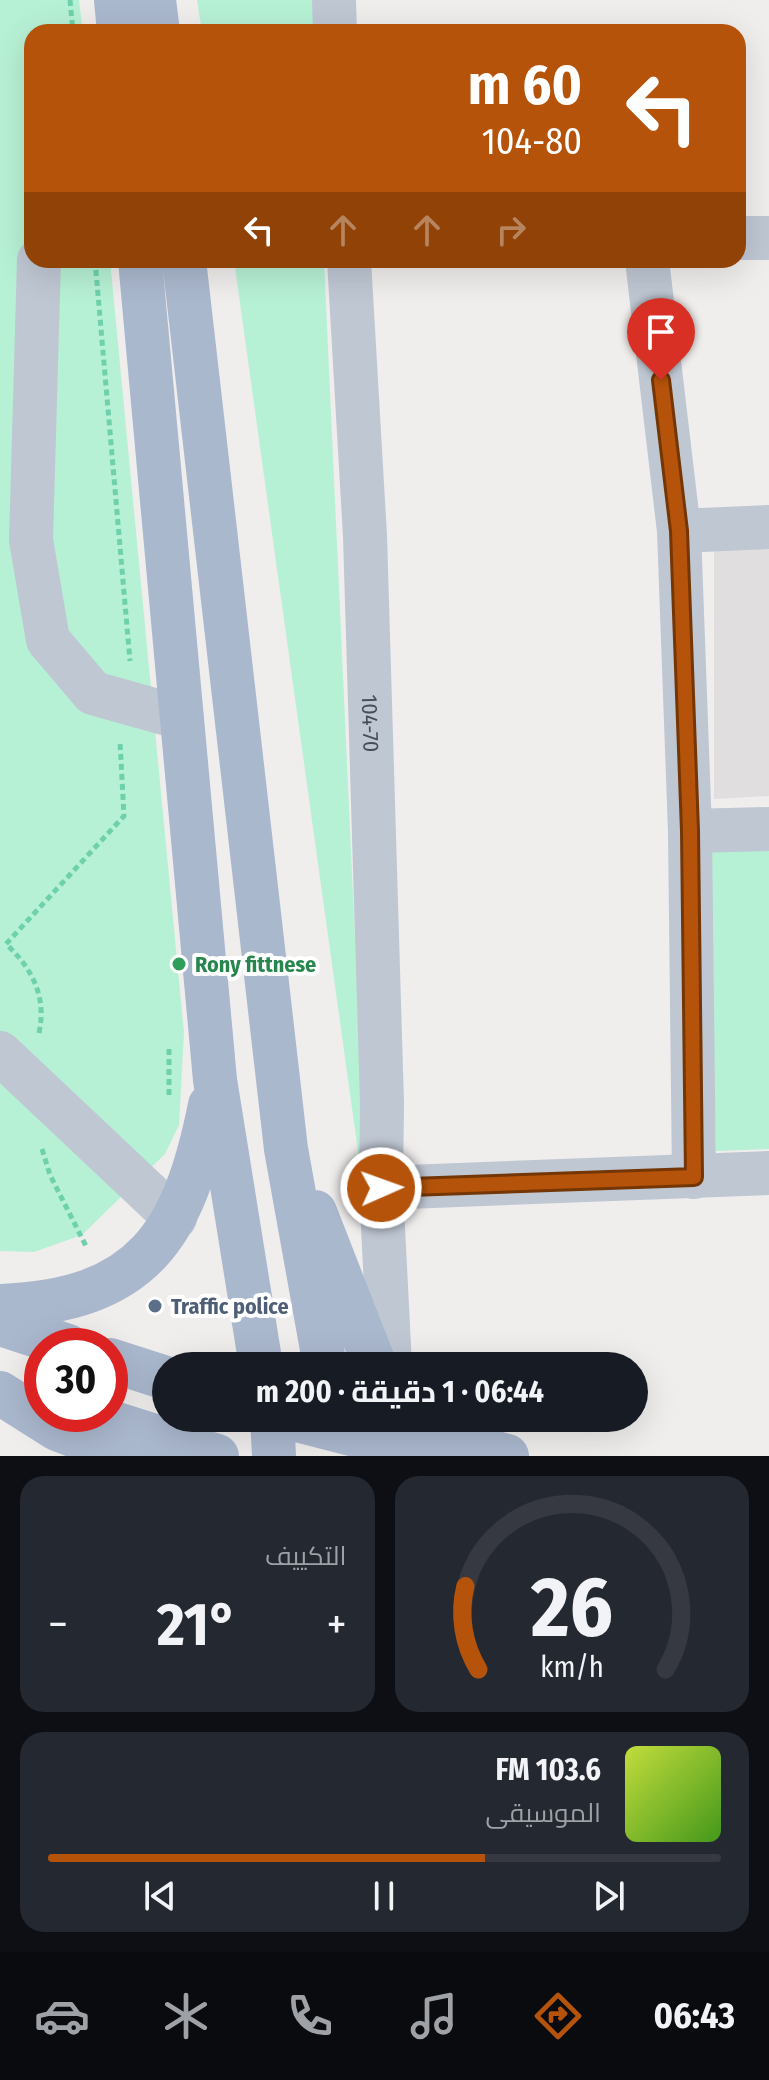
<!DOCTYPE html>
<html lang="ar">
<head>
<meta charset="utf-8">
<style>
	:root { --surface:#171b24; --page:#242831; --text:#f1f3f6; --muted:#9ea1a6; --line:#363941; --accent:#b45309 }
	body { margin:0; font-family:"Fira Sans Condensed",Cairo,sans-serif; background:var(--page); color:var(--text); direction:rtl; height:100vh; display:flex; flex-direction:column; font-size:30px; white-space:nowrap }
	* { box-sizing:border-box; margin:0 }
	p { font-size:26px; color:var(--muted) }
	.icon { flex:none; width:44px; height:44px; fill:none; stroke:currentColor; stroke-width:2; stroke-linecap:round; stroke-linejoin:round }
	.map { position:relative; height:1456px; overflow:hidden; direction:ltr }
	.side { display:flex; flex-direction:column; gap:20px; padding:20px; background:#0d0f14; flex:1 }
	.side>* { flex:none }
	.guide { position:absolute; left:24px; top:24px; width:722px; height:244px; border-radius:24px; box-shadow:0 8px 32px #0002; direction:rtl; background:#b45309; color:#fff; overflow:hidden }
	.speed { position:absolute; left:24px; top:1328px; display:flex; gap:16px; font-size:40px; font-weight:700; text-align:center }
	.speed>* { display:grid; place-content:center; width:104px; height:104px; border-radius:50%; background:var(--surface); box-shadow:0 8px 32px #0002; line-height:1 }
	.speed .limit { border:12px solid #d22; background:#fff; color:#111 }
	.pin { position:absolute; display:grid; place-items:center; width:68px; height:68px; color:#fff; margin:-82px -34px; border-radius:50% 50% 50% 0; rotate:-45deg; box-shadow:0 0 8px #0007 }
	.pin .icon { rotate:45deg }
	.me { position:absolute; width:88px; margin:-44px; rotate:88deg; stroke-linejoin:round; filter:drop-shadow(0 0 6px #0008) }
	.turn { display:flex; align-items:center; gap:28px; height:168px; padding:0 32px; font-size:36px }
	.turn .icon { width:104px; height:104px; stroke-width:2.5 }
	.turn b { display:block; font-size:56px; line-height:68px }
	.lanes { display:flex; align-items:center; height:76px; padding:0 32px; background:#0003; justify-content:center; gap:40px; direction:ltr }
	.lanes .off { opacity:.35 }
	.big { font-size:60px; font-weight:700; line-height:1.1 }
	.side .card { flex:1; display:flex; flex-direction:column; justify-content:center; gap:12px; min-width:0; padding:0 28px; border-radius:24px; background:var(--page) }
	.side .dial { align-items:center; gap:0 }
	.dial svg { height:208px; overflow:visible; fill:none; stroke:var(--line); stroke-width:7; stroke-linecap:round; text-anchor:middle }
	.dial text { fill:var(--text); stroke:none }
	.song { display:flex; align-items:center; gap:24px }
	.cover { width:96px; height:96px; border-radius:12px; background:linear-gradient(135deg,hsl(70 70% 55%),hsl(100 70% 35%)) }
	.played { height:8px; border-radius:4px; background:linear-gradient(90deg,var(--accent) 65%,var(--line) 65%) }
	.keys { display:flex; justify-content:space-around; direction:ltr }
	.heat { display:flex; justify-content:space-between; align-items:center; font-size:44px; direction:ltr }
	.side .tiles { flex:1; display:grid; gap:20px; grid-template-columns:1fr 1fr }
	.card:last-child { grid-column:span 2 }
	.trip { position:absolute; left:152px; top:1352px; width:496px; height:80px; border-radius:40px; background:var(--surface); box-shadow:0 8px 32px #0002; font-weight:700; line-height:80px; text-align:center; direction:rtl }
	.tabs { display:flex; height:128px; justify-content:space-around; align-items:center; background:#090b0e; color:var(--muted) }
	.tabs .icon { width:56px; height:56px }
	.tabs .active { color:var(--accent) }
	.tabs b { font-size:36px; color:var(--text) }
	.map>svg:first-child { display:block }
	.education { fill:#e1dedf }
	.green { fill:#b7f1d5 }
	.lines { fill:none; stroke-linecap:round; stroke-linejoin:round }
	.path { stroke:#6ed1ac; stroke-width:5; stroke-dasharray:6 4; stroke-linecap:butt }
	.minor { stroke:#bfc7d3; stroke-width:44 }
	.major { stroke:#aab8ce; stroke-width:44 }
	.route-casing { stroke:#753606; stroke-width:20 }
	.route { stroke:#b45309; stroke-width:14 }
	.leisure-dot { fill:#2e9e5b; stroke:#fff; stroke-width:3 }
	.service-dot { fill:#5c6f8a; stroke:#fff; stroke-width:3 }
	.labels { text-anchor:middle; dominant-baseline:central; stroke-width:8; stroke-linejoin:round; paint-order:stroke }
	.street-label { font-size:22px; fill:#444e5b; stroke:#fff }
	.leisure-label { font-size:22px; font-weight:bold; fill:#27864d; stroke:#fff; text-anchor:start }
	.service-label { font-size:22px; font-weight:bold; fill:#4e5e75; stroke:#fff; text-anchor:start }
</style>
</head>
<body>
<div class="map">
<svg width="769" height="1456" viewBox="0 0 769 1456">
	<rect width="100%" height="100%" fill="#f0eded"/>
	<path class="education" d="M769,547V796L714,799V550Z"/>
	<path class="green" d="M0,0H79L83,32H32V260H110L184,1033L179,1125L165,1154L82,1235L34,1252L0,1251Z
		M197,0H313L314,32H202Z
		M234,260H324L368,1223Z
		M769,845V1149L716,1151L705,847Z"/>
	<g class="lines">
		<path class="path" d="M70,0L73,32
			M95,260L130,661
			M39,1033C47,997 32,968 6,944L124,816L120,742
			M169,1049V1095
			M42,1149L50,1175L87,1248"/>
		<g class="minor">
			<path d="M334,0L335,32"/>
			<path d="M738,238H769"/>
			<path d="M39,260L31,540L48,640L93,693L182,718"/>
			<path id="s1" d="M349,260L365,536L382,1103L381,1188L390,1366"/>
			<path d="M647,260L679,531L690,831L694,1177"/>
			<path d="M679,531L769,527"/>
			<path d="M690,831L769,829"/>
			<path d="M0,1053L175,1218"/>
			<path d="M381,1188L769,1173"/>
		</g>
		<path class="major" d="M116,0L119,32
			M154,0L158,32
			M140,260L215,1080L261,1366
			M184,260L286,1149L325,1366
			M315,1212L375,1366
			M0,1306C143,1301 184,1235 210,1105
			M0,1324L68,1346
			M110,1360L166,1378
			M0,1393L57,1429L127,1456
			M92,1416L217,1456
			M272,1418L274,1456
			M289,1418L437,1456
			M408,1422L423,1432L507,1456"/>
	</g>
	<g class="lines">
		<defs>
			<path id="route" d="M381,1188L694,1177L690,831L679,531L661,380"/>
		</defs>
		<use href="#route" class="route-casing"/>
		<use href="#route" class="route"/>
	</g>
	<circle class="leisure-dot" cx="179" cy="964" r="8"/>
	<circle class="service-dot" cx="155" cy="1306" r="8"/>
	<g class="labels">
		<g class="street-label">
			<text stroke="none"><textPath href="#s1" startOffset="464">104-70</textPath></text>
		</g>
		<g class="leisure-label">
			<text x="195" y="964">Rony fittnese</text>
		</g>
		<g class="service-label">
			<text x="171" y="1306">Traffic police</text>
		</g>
	</g>
</svg>
<div class="speed"><div class="limit">30</div></div>
<div class="pin" style="left:661px;top:380px;background:#d93025"><svg class="icon" aria-label="arrive" viewBox="0 0 24 24"><path d="M6 21V4h12l-3 4 3 4H6"/></svg></div>
<svg class="me" style="left:381px;top:1188px" viewBox="-20 -20 40 40"><circle r="17" fill="#b45309" stroke="#fff" stroke-width="3"/><path d="M0-11L8 9 0 5-8 9z" fill="#fff"/></svg>
<div class="trip">06:44 · 1 دقيقة · 200 m</div>
<div class="guide">
<div class="turn"><svg class="icon" aria-label="left" viewBox="0 0 24 24"><path d="M17 20v-9H6M10 6l-5 5 5 5"/></svg><div><b>60 m</b>104-80</div></div>
<div class="lanes"><svg class="icon" aria-label="left" viewBox="0 0 24 24"><path d="M17 20v-9H6M10 6l-5 5 5 5"/></svg><svg class="icon off" aria-label="ahead" viewBox="0 0 24 24"><path d="M12 20V5M6 11l6-6 6 6"/></svg><svg class="icon off" aria-label="ahead" viewBox="0 0 24 24"><path d="M12 20V5M6 11l6-6 6 6"/></svg><svg class="icon off" aria-label="right" viewBox="0 0 24 24"><path d="M7 20v-9h11M14 6l5 5-5 5"/></svg></div>
</div>
</div>
<section class="side">
<div class="tiles">
<div class="card dial"><svg viewBox="0 0 100 80">
<path d="M14 69A42 42 0 1 1 86 69"/>
<path d="M14 69A42 42 0 0 1 9 37" stroke="#b45309"/>
<text x="50" y="56" font-size="32" font-weight="700">26</text>
<text x="50" y="72" font-size="11">km/h</text>
</svg></div>
<div class="card"><p>التكييف</p>
<div class="heat"><a>−</a><b class="big">21°</b><a>+</a></div>
</div>
<div class="card">
<div class="song"><i class="cover"></i><div><b>103.6 FM</b><p>الموسيقى</p></div></div>
<div class="played"></div>
<div class="keys"><svg class="icon" aria-label="previous" viewBox="0 0 24 24"><path d="M18 5L8 12l10 7zM5 5v14"/></svg><svg class="icon" aria-label="pause" viewBox="0 0 24 24"><path d="M8 5v14M16 5v14"/></svg><svg class="icon" aria-label="next" viewBox="0 0 24 24"><path d="M6 5l10 7-10 7zM19 5v14"/></svg></div>
</div>
</div>
</section>
<nav class="tabs">
<b>06:43</b>
<svg class="icon active" aria-label="directions" viewBox="0 0 24 24"><path d="M12 3l9 9-9 9-9-9zM9 14v-3h6M13 9l2 2-2 2"/></svg>
<svg class="icon" aria-label="music" viewBox="0 0 24 24"><path d="M9 18V5l10-2v13"/><circle cx="6" cy="18" r="3"/><circle cx="16" cy="16" r="3"/></svg>
<svg class="icon" aria-label="phone" viewBox="0 0 24 24"><path d="M5 4h4l2 5-3 2q2 4 5 5l2-3 5 2v4C11 20 4 13 5 4z"/></svg>
<svg class="icon" aria-label="climate" viewBox="0 0 24 24"><path d="M12 3v18M4 7l16 10M4 17L20 7"/></svg>
<svg class="icon" aria-label="car" viewBox="0 0 24 24"><path d="M5 17H2v-5l4-1 3-4h7l3 4 3 1v5h-3M9 17h6M6 11h13"/><circle cx="7" cy="17" r="2"/><circle cx="17" cy="17" r="2"/></svg>
</nav>
</body>
</html>
